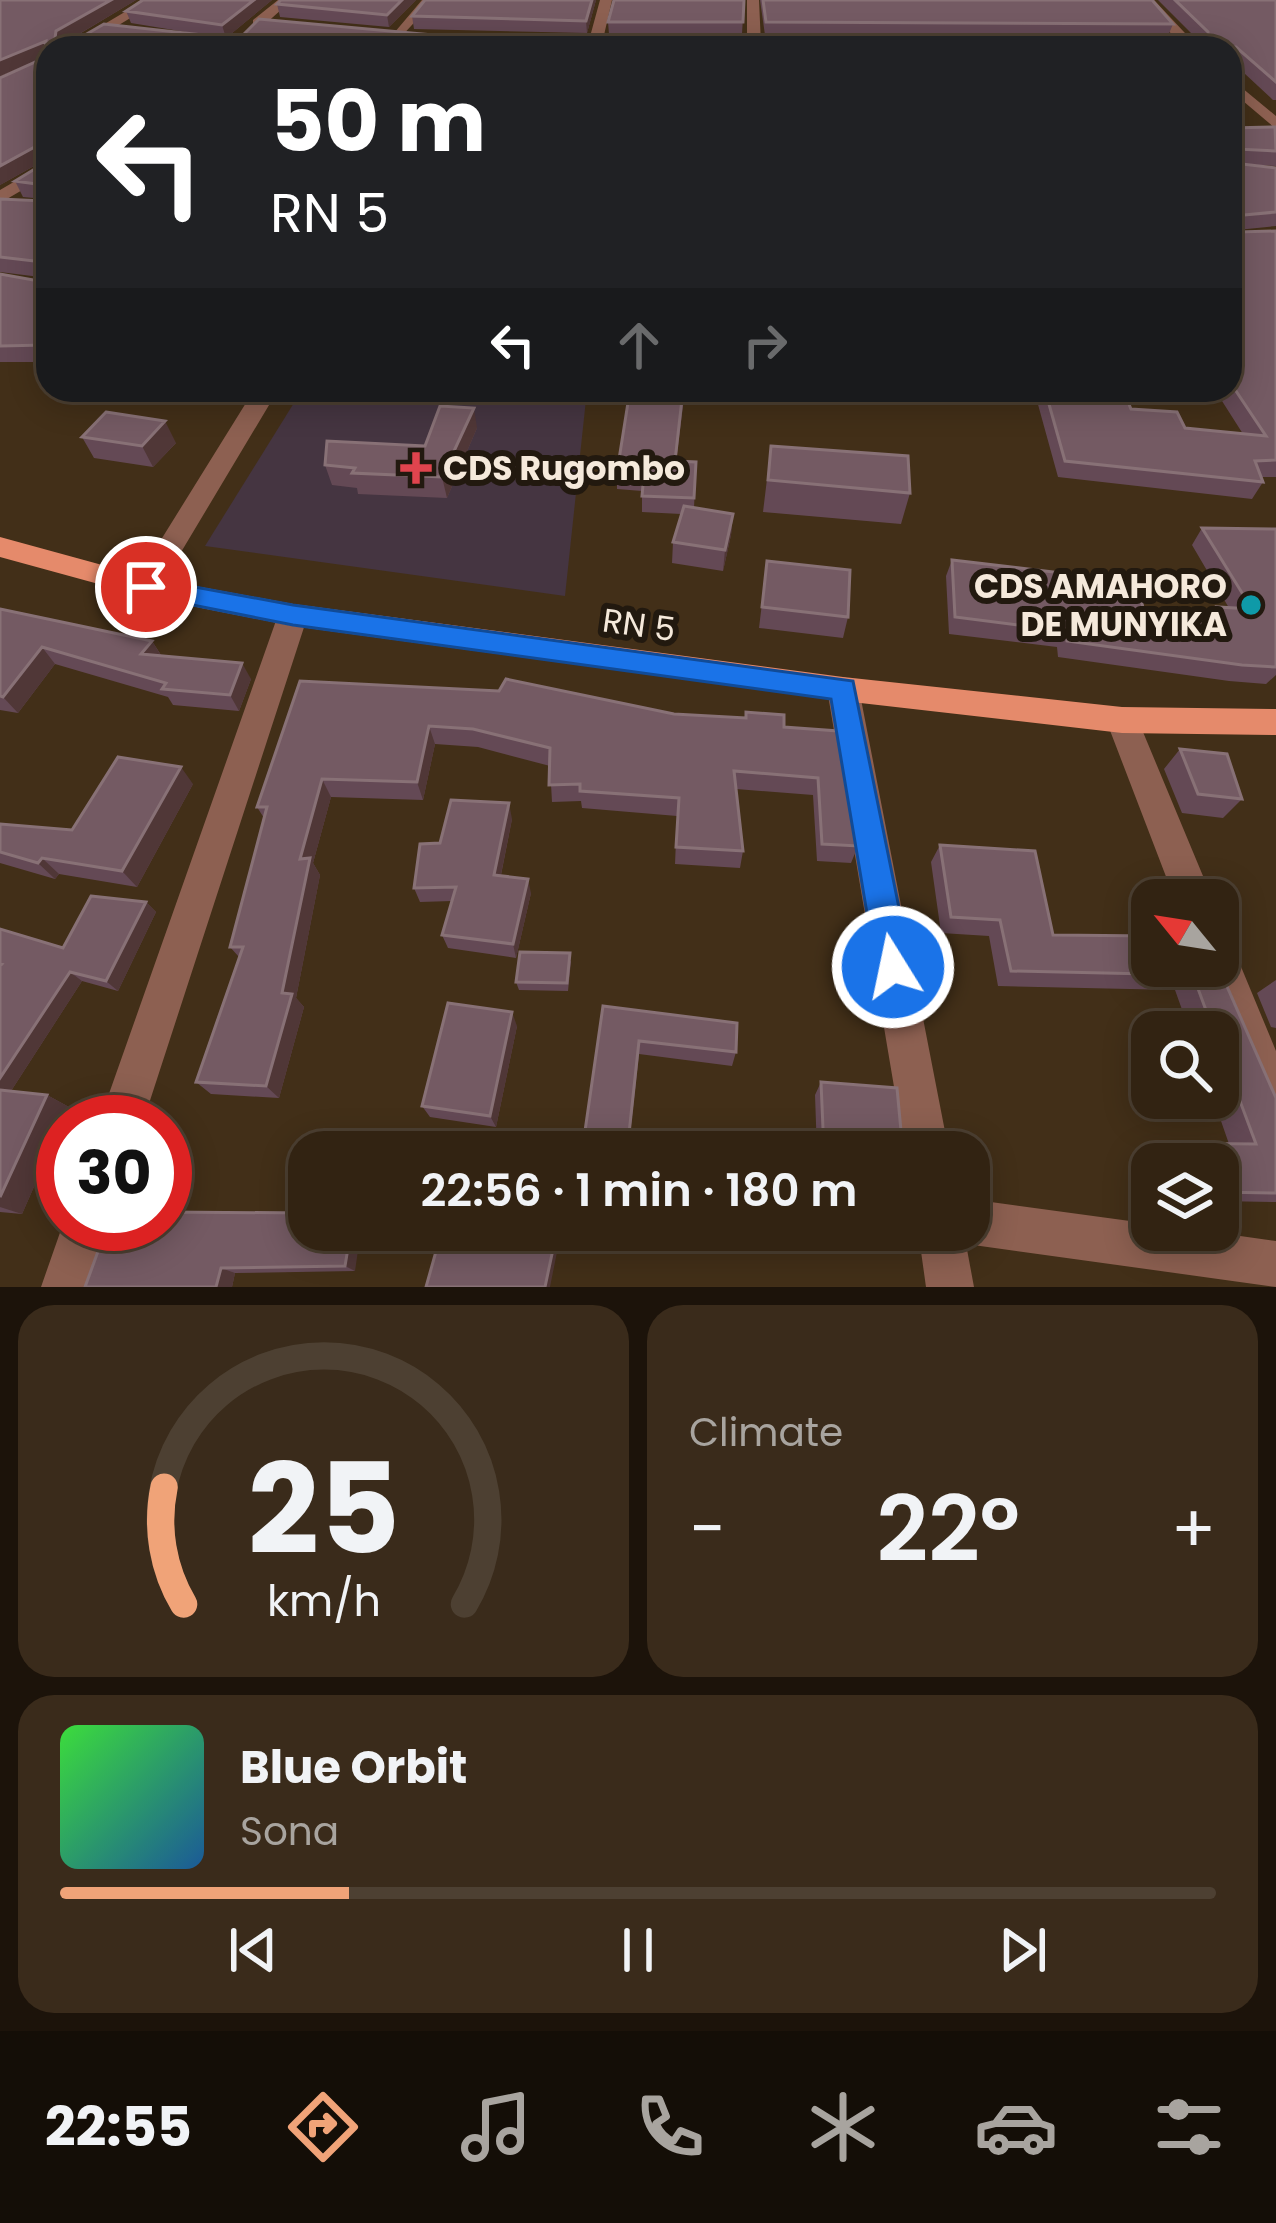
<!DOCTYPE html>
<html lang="en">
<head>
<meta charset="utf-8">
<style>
	:root { --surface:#322312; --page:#3a2b1b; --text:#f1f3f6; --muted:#a8a49f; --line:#4d4032; --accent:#f0a378 }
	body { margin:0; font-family:Poppins,sans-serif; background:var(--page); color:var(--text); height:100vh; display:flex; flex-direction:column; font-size:45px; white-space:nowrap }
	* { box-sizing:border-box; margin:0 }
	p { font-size:39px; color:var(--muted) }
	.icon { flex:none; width:66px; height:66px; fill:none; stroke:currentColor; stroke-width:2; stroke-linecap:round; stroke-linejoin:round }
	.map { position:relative; height:1287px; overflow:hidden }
	.panel { display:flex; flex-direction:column; gap:18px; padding:18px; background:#1c130a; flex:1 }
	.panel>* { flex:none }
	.top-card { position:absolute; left:36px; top:36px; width:1206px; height:366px; border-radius:36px; box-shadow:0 6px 30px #0003,0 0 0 3px var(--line); background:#202124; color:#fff; overflow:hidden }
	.needle { width:78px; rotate:300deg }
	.fabs { position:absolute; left:1131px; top:879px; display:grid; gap:24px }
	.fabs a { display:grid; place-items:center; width:108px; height:108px; border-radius:24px; background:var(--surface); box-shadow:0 6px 30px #0003,0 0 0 3px var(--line); font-size:60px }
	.speed { position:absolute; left:36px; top:1095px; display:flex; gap:24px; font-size:60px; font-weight:700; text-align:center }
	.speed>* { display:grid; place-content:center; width:156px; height:156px; border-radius:50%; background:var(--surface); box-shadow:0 6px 30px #0003,0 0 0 3px var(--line); line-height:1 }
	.speed .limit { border:18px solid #d22; background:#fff; color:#111 }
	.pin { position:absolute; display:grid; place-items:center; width:102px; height:102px; color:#fff; margin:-51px; border:6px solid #fff; border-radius:50%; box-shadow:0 3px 12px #0007 }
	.me { position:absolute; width:132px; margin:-66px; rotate:350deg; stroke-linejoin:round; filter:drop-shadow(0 0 9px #0008) }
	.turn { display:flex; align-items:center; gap:42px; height:252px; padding:0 36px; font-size:54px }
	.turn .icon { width:156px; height:156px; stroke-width:2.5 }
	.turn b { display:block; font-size:84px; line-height:102px }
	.lanes { display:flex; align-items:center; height:114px; padding:0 36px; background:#0003; justify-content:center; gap:60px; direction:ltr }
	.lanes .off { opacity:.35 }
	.big { font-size:90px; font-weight:600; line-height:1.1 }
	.panel .tile { flex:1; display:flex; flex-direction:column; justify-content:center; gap:18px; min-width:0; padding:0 42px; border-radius:36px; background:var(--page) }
	.panel .dial { align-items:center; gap:0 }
	.dial svg { height:312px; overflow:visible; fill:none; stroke:var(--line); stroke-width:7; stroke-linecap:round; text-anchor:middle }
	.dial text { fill:var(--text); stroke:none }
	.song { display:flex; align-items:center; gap:36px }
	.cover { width:144px; height:144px; border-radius:18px; background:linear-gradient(135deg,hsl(120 70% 55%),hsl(210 70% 35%)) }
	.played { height:12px; border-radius:6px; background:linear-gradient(90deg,var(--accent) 25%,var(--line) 25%) }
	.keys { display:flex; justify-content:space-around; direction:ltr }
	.heat { display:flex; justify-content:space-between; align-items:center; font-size:66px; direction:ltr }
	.panel .tiles { flex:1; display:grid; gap:18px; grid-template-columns:1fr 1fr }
	.tile:last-child { grid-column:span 2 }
	.trip { position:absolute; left:288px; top:1131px; width:702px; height:120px; border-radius:36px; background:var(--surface); box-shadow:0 6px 30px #0003,0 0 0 3px var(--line); font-weight:600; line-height:120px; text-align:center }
	.menu { display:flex; height:192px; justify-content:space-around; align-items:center; background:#140e07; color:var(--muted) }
	.menu .icon { width:84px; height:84px }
	.menu .active { color:var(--accent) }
	.menu b { font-size:54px; color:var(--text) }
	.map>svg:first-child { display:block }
	.medical { fill:#453541 }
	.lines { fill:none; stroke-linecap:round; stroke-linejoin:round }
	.minor { fill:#8d6051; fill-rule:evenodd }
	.major { fill:#e58a6b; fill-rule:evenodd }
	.wall { fill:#644955 }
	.shaded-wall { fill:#503737 }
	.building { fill:#745a63; stroke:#887176; stroke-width:3 }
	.route { fill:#1a73e8; stroke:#114b97; stroke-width:3 }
	.health-dot { fill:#e0444e; stroke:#22190f; stroke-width:4.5 }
	.culture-dot { fill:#0f9aa8; stroke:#22190f; stroke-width:4.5 }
	.labels { text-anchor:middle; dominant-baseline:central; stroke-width:12; stroke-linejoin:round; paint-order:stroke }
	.poi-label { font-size:33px; font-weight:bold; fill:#f5e9db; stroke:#22190f; text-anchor:start }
	.street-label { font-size:33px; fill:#f5e9db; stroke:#22190f }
</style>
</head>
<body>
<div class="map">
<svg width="1276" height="1287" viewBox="0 0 1276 1287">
	<rect width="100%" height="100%" fill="#422f18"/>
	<path class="medical" d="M302,390H587L565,596L205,546Z"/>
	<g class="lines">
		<path class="minor" d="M145,0H160L81,48H64Z
			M278,0H292L263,26H253V20Z
			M422,0H435L399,39H389Z
			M600,0H612L602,44L595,48L588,44Z
			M747,0H759L761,44L754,48L747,44Z
			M1141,0H1154L1199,48H1184Z
			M1230,78L1276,116V129L1230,90Z
			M48,162V175L0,203V190Z
			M254,390H278L156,594H136L132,587L136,580Z
			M293,604L308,615L143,1122H99L278,615Z
			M843,677L854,680L859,689L949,1152H905L827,689L832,680Z
			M1122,707L1133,711L1138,720L1213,900H1175L1106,720L1111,711Z
			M1218,939L1232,945L1276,1051V1123L1261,1117L1202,966H1218Z
			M969,1199L1152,1224V1230H1198L1276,1241V1287L966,1244L974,1287H926L918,1230H969Z
			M63,1224H109L89,1287H41Z"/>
		<path class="major" d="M0,537L146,577L293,604L843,677L1122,707L1276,709V735L1122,733L843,701L293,626L146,597L0,557Z"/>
	</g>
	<path class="wall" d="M0,0H136L71,39H78L104,24L216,37L131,23L126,11L143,0H272L226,38L239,39L259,19L455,37L782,38L781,48H48V362H0V274L39,281L40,277L0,272V273V199L44,201V199L23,197L15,181L43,164V161L0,185V78L44,57L0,76Z
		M416,0L389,27L280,17L277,4Z
		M425,0H596L587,33L414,29L412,16Z
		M744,0L742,34H609L608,22Z
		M760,0H1152L1173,24L1168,36L765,35Z
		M1158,0H1276V100H1273L1230,60V48H783L784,38H1196Z
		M1230,128L1276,129V166L1241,164L1276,168V226L1237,230L1238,232L1276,231V477H1261L1263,482L1252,499L1058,477L1034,390H1123L1131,409L1185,428L1243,434L1215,390H1230Z
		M190,390H241L234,398L192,394Z
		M685,390L676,462H696L694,508L733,514L731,535L723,571L672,563L673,542L681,514L642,512V491L617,489V472Z
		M866,390H960L958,397Z
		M477,428L447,498L358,494L357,488L332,485L325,465L425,446Z
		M82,437L176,443L153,467L94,458Z
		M771,446L910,493L901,524L763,512Z
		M1202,528L1276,529V675L1266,684L1229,681L1058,657L1057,647L949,634L946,576L952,560L1080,581L1143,608L1210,617L1217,607L1229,608L1192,545Z
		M767,561L848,617L843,638L759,628Z
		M0,609L152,641L161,655L251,679L239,711L173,705L168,697L55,664L18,713L0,710Z
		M300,681L674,714L784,727L838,731L858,846L851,863L817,861L813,795L736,789L743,851L740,868L675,864L677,816L582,808L581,801L552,802L550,766L478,747L435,744L423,800L331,797L313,863L320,875L296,998L304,1007L279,1098L211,1094L196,1082L239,957L230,947L264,818L257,807Z
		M1180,749L1242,799L1223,818L1182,813L1164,769Z
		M193,784L137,887L59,874L55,879L0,863V824L72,830Z
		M512,819L501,875L531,893L516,958L448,948L442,935L452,901L420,902L414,888L440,843Z
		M940,845L1053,935L1218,966L1276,1098V1202L1218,1201V1164H1152V1200H1146L1133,1153L1152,1143L1229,1144L1213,1098H1218V1032H1190L1175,990L998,986L989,936L941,933L931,862Z
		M146,902L156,912L118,991L82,981L11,1091L47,1095L69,1107L22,1214L0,1212V929L63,948Z
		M571,961L568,991L519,990L516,982Z
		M1276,980V1028L1271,1027L1257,993Z
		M603,1006L736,1052L732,1066L639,1054L628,1152L586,1149L584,1138Z
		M517,1026L496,1127L430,1117L422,1106Z
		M821,1082L903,1152H817L815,1095Z
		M165,1211L309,1213L355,1271L235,1273L232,1287H85L165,1224Z"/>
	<path class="shaded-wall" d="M111,0H136L62,44L55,38L56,31Z
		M254,0H272L226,38L222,25Z
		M402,0H416L389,27L387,15Z
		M592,0H596L587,33L586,21Z
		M46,41L48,56L0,76V60Z
		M42,143L48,158L0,185V166Z
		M474,408L477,428L447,498L442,477Z
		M165,421L176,443L153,467L142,446Z
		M733,514L731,535L723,571L725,550Z
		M152,641L162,657L141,654Z
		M42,647L55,664L18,713L3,697Z
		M242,663L251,679L239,711L230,695Z
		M429,726L435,744L423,800L417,782Z
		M181,767L193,784L137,887L122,871Z
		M322,779L331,797L313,863L320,875L296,998L304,1007L279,1098L266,1086L282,993L300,859Z
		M509,803L512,819L498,889L494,875Z
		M42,858L59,874L55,879L38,863Z
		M528,879L531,893L516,958L513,944Z
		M146,902L156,912L118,991L106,981Z
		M70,972L82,981L0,1108V1078Z
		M512,1012L517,1026L496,1127L490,1116Z
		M639,1041V1054L628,1152V1143Z
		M47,1095L69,1107L22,1214L0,1207V1197Z
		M165,1154L172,1158L165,1186Z
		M351,1230H361L355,1271L345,1266Z
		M556,1235L559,1242L550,1287H545Z
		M221,1268L235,1273L232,1287H216Z"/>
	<path class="building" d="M0,0H111L56,31L55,38L78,39L104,24L239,39L259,19L455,37L782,38L778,48H48V343L45,345L0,346V274L39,281L43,262L0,257V199L44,201V185L15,181L43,164L42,143L0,166V78L44,58L46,41L0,60Z
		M143,0H254L222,25L126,11Z
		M281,0H402L387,15L277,4Z
		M425,0H592L586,21L412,16Z
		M614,0H744L743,22H608Z
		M763,0H1152L1173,24L766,22Z
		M1175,0H1276V82L1236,47L1113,42L1117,48H784V38H1208V32Z
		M1275,127L1276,151L1237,149L1233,163L1276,168V212L1233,216L1238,232L1276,231V460L1255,461L1263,482L1065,461L1045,390H1123L1131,409L1177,412L1185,428L1266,436L1230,382V128Z
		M630,390H683L675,461L696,462L694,498L642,496L644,474L617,472Z
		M440,406L474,408L442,477L352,473L355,468L325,465L327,441L425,446Z
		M106,412L165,421L142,446L82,437Z
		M771,446L908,456L910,493L768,480Z
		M684,506L733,514L725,550L673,542Z
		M1202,528L1276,529V667L1242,665L1067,641L1066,631L955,617L952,560L1079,575L1080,581L1139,589L1143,608L1222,618L1217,607L1252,609Z
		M767,561L850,570L848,617L762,607Z
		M0,609L152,641L141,654L242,663L230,695L162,689L166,683L42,647L3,697L0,696Z
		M506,679L674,714L746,718V712L784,715V727L838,731L858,846L822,844L818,778L734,771L743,851L676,847L679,798L580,791V784L549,785L550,748L473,729L429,726L417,782L322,779L300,859L310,858L282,993L292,994L266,1086L196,1082L243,947H230L267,807H257L300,681L499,691Z
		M1180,749L1227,754L1242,799L1198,794Z
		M118,757L181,767L122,871L42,858L38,863L0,852V824L72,830Z
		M451,800L509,803L494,875L528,879L513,944L442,935L456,887L414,888L420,844L440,843Z
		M940,845L1035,851L1053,935L1152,936V966H1218L1276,1098V1193L1218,1192V1164H1158L1152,1143L1256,1144L1218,1042V1032H1214L1193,975L1011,971L1000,920L951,917Z
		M91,896L146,902L106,981L70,972L0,1078V966L2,964L0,963V929L63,948Z
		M520,952L570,953L567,983L516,982Z
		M448,1003L512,1012L490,1116L422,1106Z
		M603,1006L737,1023L736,1052L639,1041L628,1143L584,1138Z
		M821,1082L897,1088L903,1152H824Z
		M0,1090L47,1095L0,1197Z
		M165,1212L309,1213V1230H351L345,1266L221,1268L216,1287H85L108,1224H165Z
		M442,1230H535L556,1235L545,1287H426Z"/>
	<path class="route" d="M146,578L293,605L853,681L911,967L906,979L893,984L881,979L876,967L831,699L293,625L137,594L133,587Z"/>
	<path class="health-dot" d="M410 450h12v12h12v12h-12v12h-12v-12h-12v-12h12z"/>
	<circle class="culture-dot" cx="1251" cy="605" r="12"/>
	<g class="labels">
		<g class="poi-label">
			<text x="443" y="468">CDS Rugombo</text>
			<text x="1227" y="586" text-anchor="end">CDS AMAHORO<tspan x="1227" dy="38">DE MUNYIKA</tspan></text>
		</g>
		<g class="street-label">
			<text transform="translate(639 625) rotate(8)">RN 5</text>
		</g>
	</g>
</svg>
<div class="fabs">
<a><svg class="needle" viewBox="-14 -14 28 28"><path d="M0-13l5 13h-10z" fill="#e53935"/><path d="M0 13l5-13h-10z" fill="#a8a49f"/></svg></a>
<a><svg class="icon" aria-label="search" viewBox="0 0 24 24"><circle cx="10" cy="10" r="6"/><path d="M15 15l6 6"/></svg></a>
<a><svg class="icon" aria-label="layers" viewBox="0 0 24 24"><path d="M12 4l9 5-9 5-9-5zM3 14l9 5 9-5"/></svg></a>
</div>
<div class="speed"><div class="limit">30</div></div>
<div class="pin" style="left:146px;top:587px;background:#d93025"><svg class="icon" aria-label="arrive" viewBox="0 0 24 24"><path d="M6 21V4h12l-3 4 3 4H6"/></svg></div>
<svg class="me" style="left:893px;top:967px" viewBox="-20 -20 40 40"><circle r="17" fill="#1a73e8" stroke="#fff" stroke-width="3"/><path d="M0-11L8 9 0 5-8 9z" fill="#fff"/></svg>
<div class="trip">22:56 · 1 min · 180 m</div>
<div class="top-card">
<div class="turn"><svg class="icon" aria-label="left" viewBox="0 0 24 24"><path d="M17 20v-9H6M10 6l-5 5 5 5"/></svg><div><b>50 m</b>RN 5</div></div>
<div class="lanes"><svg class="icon" aria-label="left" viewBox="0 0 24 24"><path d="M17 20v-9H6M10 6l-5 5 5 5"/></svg><svg class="icon off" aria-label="ahead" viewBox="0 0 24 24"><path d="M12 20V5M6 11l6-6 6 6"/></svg><svg class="icon off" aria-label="right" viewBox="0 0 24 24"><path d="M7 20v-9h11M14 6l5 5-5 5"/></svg></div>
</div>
</div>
<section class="panel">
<div class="tiles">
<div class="tile dial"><svg viewBox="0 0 100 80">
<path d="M14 69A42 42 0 1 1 86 69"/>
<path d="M14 69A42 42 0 0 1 9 39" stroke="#f0a378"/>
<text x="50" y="56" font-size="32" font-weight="700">25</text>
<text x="50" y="72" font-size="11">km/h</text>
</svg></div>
<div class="tile"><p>Climate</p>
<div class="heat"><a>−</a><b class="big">22°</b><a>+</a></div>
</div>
<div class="tile">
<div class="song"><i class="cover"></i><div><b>Blue Orbit</b><p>Sona</p></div></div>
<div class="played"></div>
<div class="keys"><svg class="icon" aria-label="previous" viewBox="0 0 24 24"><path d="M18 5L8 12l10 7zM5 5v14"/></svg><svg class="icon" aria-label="pause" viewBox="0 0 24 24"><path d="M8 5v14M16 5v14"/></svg><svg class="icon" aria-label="next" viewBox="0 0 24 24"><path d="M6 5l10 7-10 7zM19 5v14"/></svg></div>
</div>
</div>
</section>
<nav class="menu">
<b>22:55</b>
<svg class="icon active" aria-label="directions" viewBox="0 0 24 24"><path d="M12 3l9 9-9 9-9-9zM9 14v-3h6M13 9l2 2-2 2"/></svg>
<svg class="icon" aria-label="music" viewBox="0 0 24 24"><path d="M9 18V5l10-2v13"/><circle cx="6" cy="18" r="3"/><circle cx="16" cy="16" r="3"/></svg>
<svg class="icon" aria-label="phone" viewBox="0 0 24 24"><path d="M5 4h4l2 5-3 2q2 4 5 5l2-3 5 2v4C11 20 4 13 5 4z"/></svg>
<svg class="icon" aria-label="climate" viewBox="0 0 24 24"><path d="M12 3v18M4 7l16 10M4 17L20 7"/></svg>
<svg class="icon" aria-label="car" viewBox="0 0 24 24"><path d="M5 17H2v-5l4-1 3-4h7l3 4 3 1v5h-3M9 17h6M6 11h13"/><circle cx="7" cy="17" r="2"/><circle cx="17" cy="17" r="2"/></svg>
<svg class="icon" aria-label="filters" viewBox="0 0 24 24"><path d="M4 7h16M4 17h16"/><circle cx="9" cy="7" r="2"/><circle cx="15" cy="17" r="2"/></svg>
</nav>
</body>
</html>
